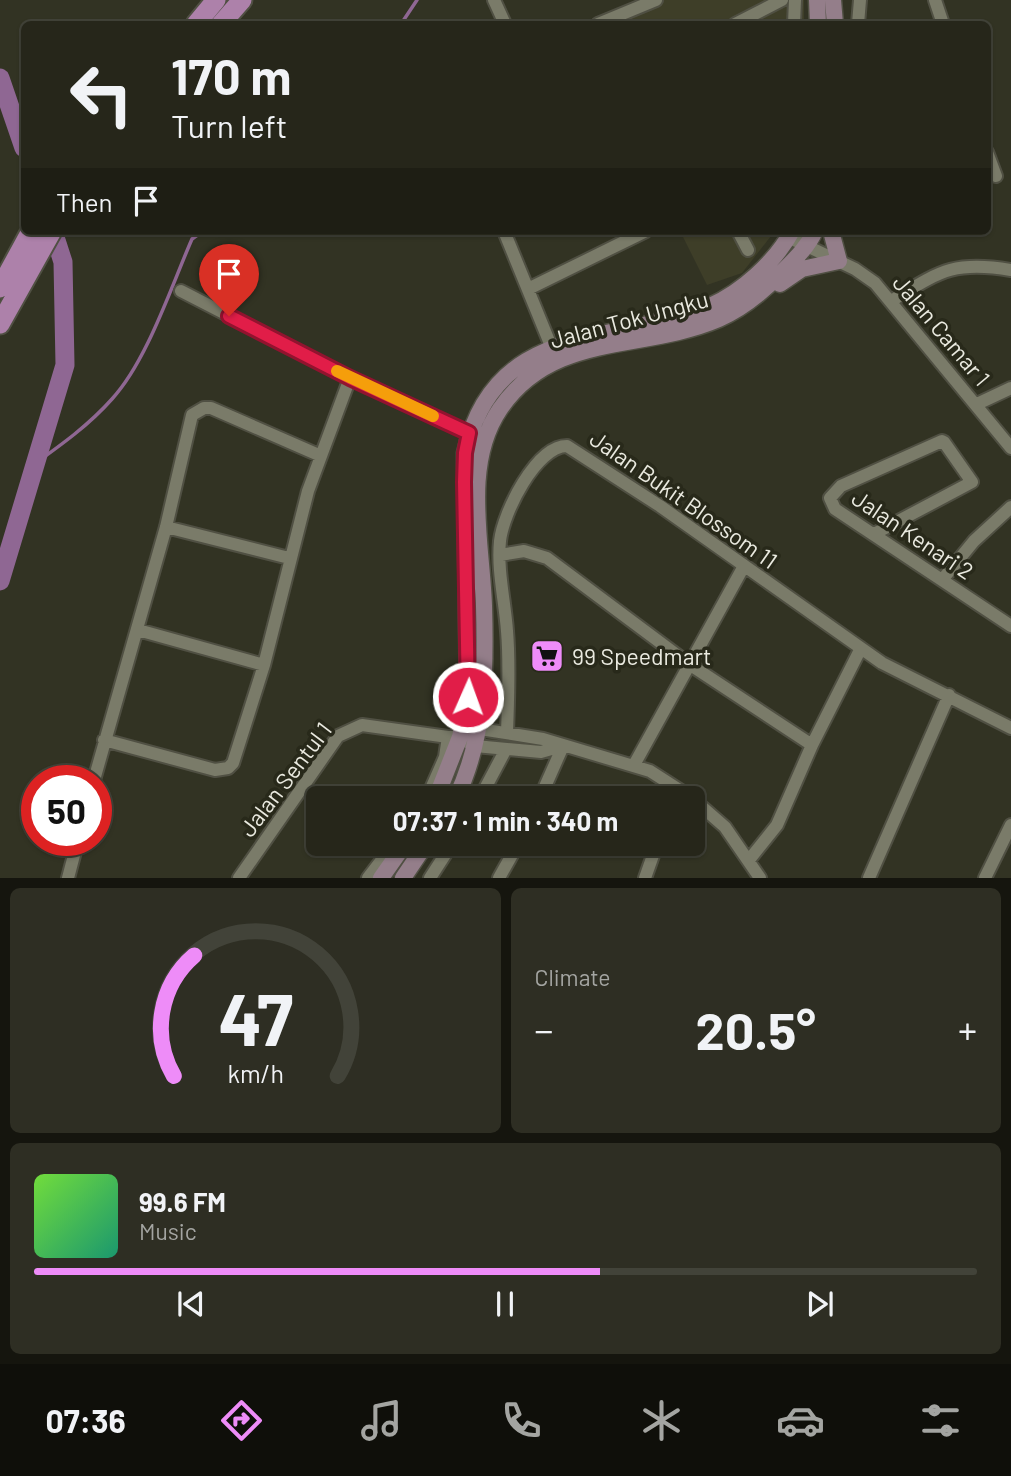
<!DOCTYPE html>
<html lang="en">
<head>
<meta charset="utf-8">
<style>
	:root { --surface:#26261a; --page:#2e2e23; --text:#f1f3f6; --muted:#a4a5a2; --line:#424339; --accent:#ee8cf8 }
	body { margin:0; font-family:Barlow,sans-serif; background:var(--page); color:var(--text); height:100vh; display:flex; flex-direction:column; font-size:26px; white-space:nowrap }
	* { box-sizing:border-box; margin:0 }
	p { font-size:23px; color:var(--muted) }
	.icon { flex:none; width:38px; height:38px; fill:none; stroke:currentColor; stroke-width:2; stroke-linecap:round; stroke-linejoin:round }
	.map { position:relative; height:878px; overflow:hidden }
	.sheet { display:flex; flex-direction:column; gap:10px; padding:10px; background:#15150e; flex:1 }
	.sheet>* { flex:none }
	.banner { position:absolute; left:21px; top:21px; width:970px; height:214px; border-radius:10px; box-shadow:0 2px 5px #0004,0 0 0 2px var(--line); background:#26261a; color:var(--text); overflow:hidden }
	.speed { position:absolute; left:21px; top:765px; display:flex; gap:14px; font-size:35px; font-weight:700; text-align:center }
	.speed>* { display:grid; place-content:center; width:91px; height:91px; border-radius:50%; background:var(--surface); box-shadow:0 2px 5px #0004,0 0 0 2px var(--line); line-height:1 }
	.speed .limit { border:10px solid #d22; background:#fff; color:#111 }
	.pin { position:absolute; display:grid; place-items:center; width:60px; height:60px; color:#fff; margin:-72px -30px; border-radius:50% 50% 50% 0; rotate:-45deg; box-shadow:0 0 7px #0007 }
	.pin .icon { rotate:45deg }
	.me { position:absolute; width:77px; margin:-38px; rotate:2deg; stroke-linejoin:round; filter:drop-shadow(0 0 5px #0008) }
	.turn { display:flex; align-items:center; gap:24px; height:147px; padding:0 35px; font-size:32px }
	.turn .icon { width:91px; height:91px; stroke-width:2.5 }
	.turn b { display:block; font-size:49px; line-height:60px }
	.then { display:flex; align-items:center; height:66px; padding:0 35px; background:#0003; gap:14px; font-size:26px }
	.big { font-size:52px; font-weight:700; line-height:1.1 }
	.sheet .card { flex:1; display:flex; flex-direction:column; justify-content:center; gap:10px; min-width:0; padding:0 24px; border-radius:10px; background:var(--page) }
	.sheet .dial { align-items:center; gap:0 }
	.dial svg { height:182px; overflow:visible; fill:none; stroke:var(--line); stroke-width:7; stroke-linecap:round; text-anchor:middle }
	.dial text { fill:var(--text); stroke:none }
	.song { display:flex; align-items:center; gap:21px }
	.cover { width:84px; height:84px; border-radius:10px; background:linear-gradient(135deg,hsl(100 70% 55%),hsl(160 70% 35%)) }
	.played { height:7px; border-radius:4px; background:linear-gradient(90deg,var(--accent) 60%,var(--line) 60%) }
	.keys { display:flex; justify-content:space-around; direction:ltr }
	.heat { display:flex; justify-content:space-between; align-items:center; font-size:38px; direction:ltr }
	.sheet .tiles { flex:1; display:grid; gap:10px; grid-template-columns:1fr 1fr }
	.card:last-child { grid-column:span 2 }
	.trip { position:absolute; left:306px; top:786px; width:399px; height:70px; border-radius:10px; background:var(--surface); box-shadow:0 2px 5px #0004,0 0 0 2px var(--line); font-weight:700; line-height:70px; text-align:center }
	.dock { display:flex; height:112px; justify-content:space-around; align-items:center; background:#0f0f0a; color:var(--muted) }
	.dock .icon { width:49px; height:49px }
	.dock .active { color:var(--accent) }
	.dock b { font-size:32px; color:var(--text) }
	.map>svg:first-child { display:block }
	.built { fill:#3e3e28 }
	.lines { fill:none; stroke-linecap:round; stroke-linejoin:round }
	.stream { stroke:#8f6793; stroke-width:3.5 }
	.river { stroke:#8f6793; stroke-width:19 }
	.street-casing { stroke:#505043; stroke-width:16 }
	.secondary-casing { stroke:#505043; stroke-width:19 }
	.primary-casing { stroke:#505043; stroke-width:23 }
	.street { stroke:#7a7b69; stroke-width:12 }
	.secondary { stroke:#947e8a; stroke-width:16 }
	.primary { stroke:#ad81aa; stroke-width:19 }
	.route-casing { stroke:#92132f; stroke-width:18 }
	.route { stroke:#e11d48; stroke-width:12 }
	.slow { stroke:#f59e0b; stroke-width:12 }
	.labels { text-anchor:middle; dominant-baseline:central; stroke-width:7; stroke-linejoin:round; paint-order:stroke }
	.street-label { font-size:23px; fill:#eaeae0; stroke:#28291a }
	.poi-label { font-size:23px; fill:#eaeae0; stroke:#28291a; text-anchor:start }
</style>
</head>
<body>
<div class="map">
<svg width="1011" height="878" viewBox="0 0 1011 878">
	<rect width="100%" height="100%" fill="#323323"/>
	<path class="built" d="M660,0H804V24H608Z
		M680,231H775L742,273L707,285Z"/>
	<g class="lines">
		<path class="stream" d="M401,24L417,0
			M33,465C61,445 89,425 112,399C147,361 171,287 192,239L203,231"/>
		<path class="river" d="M0,78L24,148
			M0,581L65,365L63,262L53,231"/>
		<defs>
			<path id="street" d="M494,0L505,24
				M935,0L943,24
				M598,24L656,0
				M735,24L782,0
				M794,24L795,0
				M858,24L860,0
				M987,152L996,176
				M504,231L551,346
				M738,231L748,250
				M788,237L855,269L875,283L1011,448
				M528,289L646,231
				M181,291L350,378L469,433
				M891,301C939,272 953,260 1011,270
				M977,404L1011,388
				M166,527L289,558
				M874,534L972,482L944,442L942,441L841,486L830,498L835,509L1011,626
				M500,555L524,551L547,558L689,664L812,745
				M942,580L974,541L1011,507
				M138,630L264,665
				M507,733C508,699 510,666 507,631C505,602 497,570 500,541C503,513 536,446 567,446L660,506L882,663L1011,728
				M104,740L215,770L228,768L233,763L264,665L308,491L350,378
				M467,742L475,746L541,752L562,746
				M634,765L744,566
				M94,780L166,527L192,415L204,408H211L321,456
				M427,798L445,757L448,737
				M480,798L506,749
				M540,798L563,746
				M693,799L725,827L760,878
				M749,860L777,825L812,745L861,648
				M68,878L78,840
				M239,878L338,736L362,725L448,737H460L480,729L543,739L650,771L692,798
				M368,878L394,844
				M430,878L452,844
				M499,878L518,844
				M645,878L657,844
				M869,878L949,695
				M985,878L1011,825"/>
			<path id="secondary" d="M817,0L818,24
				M833,0L835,24
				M780,284L802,269L839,261L831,231
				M436,798L460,737L468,697L465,453C494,321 614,345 710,306C742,292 775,262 792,231
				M456,798C485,738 486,672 484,606C482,543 462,465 500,409C553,331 642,352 719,319C744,308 763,292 782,272C795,259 807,248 815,231
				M381,878L405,844
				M403,878L426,844"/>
			<path id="primary" d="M196,24L216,0
				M221,24L242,0
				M0,288L31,231
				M0,324L52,231"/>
		</defs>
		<use href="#street" class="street-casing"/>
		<use href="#secondary" class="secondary-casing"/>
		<use href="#primary" class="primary-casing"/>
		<use href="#street" class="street"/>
		<use href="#secondary" class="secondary"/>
		<use href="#primary" class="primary"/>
	</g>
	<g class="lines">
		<defs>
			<path id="route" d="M229,316L350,378L469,433L465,453L464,482L468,697"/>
		</defs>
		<use href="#route" class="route-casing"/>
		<use href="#route" class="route"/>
		<path class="slow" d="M337,371L433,416"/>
	</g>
	<defs>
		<symbol id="supermarket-square" viewBox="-11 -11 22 22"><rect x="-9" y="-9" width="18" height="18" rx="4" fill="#ee8cf8" stroke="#28291a"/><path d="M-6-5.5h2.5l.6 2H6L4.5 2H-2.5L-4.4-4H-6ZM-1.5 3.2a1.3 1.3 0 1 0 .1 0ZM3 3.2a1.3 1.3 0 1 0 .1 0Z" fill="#111"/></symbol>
	</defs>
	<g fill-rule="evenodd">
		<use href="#supermarket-square" x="528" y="637" width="38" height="38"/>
	</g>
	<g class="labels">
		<g class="street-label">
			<text transform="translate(629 319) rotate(-15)">Jalan Tok Ungku</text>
			<text transform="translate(942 330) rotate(50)">Jalan Camar 1</text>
			<text transform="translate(684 499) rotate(35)">Jalan Bukit Blossom 11</text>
			<text transform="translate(913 534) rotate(34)">Jalan Kenari 2</text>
			<text transform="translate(285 779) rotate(-53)">Jalan Sentul 1</text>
		</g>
		<g class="poi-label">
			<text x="572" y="656">99 Speedmart</text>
		</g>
	</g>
</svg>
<div class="speed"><div class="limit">50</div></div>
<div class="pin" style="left:229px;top:316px;background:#d93025"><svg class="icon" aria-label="arrive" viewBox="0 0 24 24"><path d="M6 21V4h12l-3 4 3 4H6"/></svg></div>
<svg class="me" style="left:468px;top:697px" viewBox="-20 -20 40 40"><circle r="17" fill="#e11d48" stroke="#fff" stroke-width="3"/><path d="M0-11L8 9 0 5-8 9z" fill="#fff"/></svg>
<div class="trip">07:37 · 1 min · 340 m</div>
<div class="banner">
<div class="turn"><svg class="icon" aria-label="left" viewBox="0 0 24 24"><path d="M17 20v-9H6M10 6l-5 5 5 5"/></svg><div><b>170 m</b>Turn left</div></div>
<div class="then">Then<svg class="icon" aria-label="arrive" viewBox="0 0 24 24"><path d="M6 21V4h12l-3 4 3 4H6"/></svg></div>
</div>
</div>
<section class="sheet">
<div class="tiles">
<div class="card dial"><svg viewBox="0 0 100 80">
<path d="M14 69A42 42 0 1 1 86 69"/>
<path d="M14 69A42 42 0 0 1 23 16" stroke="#ee8cf8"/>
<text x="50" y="56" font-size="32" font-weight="700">47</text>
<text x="50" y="72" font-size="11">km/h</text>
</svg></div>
<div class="card"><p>Climate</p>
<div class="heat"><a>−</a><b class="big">20.5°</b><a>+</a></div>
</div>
<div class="card">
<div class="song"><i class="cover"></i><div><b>99.6 FM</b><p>Music</p></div></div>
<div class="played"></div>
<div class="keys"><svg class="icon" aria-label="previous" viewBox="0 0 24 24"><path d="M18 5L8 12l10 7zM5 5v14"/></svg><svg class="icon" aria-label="pause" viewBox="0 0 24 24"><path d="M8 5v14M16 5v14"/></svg><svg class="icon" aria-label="next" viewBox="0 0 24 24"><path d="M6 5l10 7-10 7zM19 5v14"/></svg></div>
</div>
</div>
</section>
<nav class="dock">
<b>07:36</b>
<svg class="icon active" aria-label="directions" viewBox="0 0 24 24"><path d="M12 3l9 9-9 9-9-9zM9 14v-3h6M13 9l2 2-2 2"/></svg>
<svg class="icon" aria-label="music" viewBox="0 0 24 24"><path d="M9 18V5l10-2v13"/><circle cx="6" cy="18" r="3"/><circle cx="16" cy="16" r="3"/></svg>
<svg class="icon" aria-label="phone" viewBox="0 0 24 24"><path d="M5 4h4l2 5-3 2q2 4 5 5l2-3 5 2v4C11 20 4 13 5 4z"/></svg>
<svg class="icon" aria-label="climate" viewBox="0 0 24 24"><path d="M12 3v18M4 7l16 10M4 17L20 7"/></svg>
<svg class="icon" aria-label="car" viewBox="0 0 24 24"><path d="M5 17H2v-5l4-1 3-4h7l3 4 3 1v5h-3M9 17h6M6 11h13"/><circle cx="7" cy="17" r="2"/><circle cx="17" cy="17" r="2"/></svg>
<svg class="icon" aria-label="filters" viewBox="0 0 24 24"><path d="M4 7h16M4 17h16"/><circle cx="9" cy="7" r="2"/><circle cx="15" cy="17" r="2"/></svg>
</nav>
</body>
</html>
